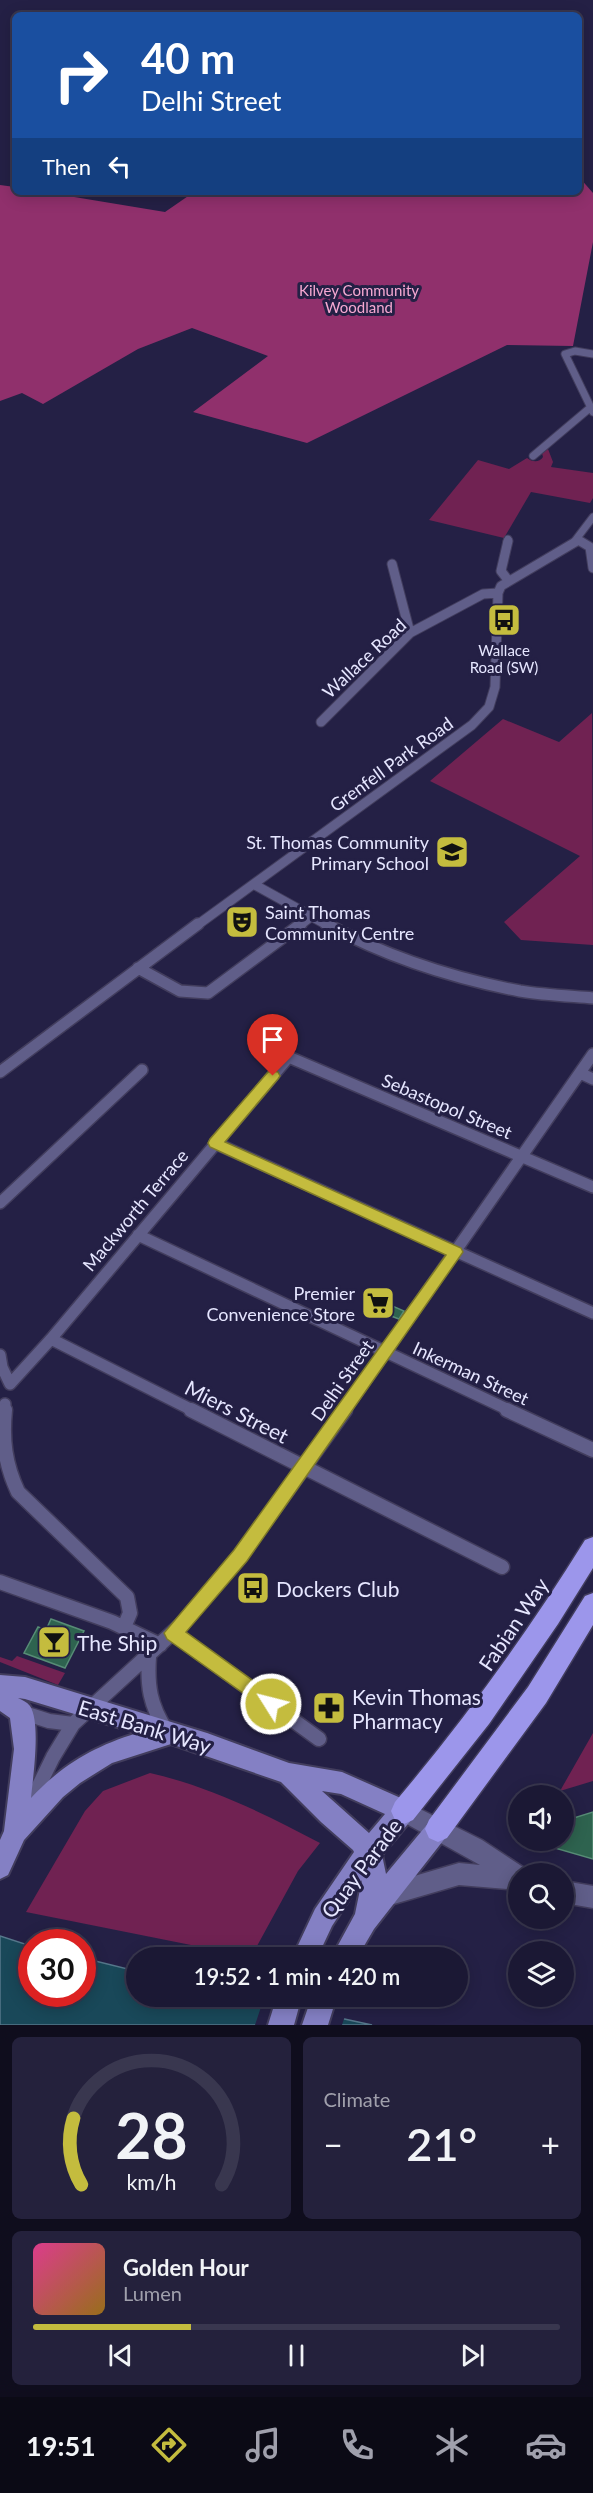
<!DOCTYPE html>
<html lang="en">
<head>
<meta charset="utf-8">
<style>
	:root { --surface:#1b1834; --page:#24213c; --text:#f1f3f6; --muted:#a0a0ac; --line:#39374f; --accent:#c4bc3e }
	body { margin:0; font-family:Lato,sans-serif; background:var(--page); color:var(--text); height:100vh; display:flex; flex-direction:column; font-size:22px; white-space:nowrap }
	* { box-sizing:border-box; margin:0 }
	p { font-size:20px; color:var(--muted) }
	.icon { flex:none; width:33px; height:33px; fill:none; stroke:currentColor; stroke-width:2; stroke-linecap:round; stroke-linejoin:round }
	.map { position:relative; height:2025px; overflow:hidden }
	.side { display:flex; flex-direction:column; gap:12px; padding:12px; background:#0f0d1d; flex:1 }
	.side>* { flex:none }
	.guide { position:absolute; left:12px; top:12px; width:570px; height:183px; border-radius:9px; box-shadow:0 3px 15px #0003,0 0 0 2px var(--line); background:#1a4fa0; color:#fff; overflow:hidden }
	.buttons { position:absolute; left:508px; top:1785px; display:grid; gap:12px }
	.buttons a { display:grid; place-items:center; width:66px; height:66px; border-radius:50%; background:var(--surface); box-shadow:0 3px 15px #0003,0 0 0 2px var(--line); font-size:30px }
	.speed { position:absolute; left:18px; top:1929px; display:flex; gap:12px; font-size:30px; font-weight:700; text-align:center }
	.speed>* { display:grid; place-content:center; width:78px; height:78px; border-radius:50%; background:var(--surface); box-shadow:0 3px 15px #0003,0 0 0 2px var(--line); line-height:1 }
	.speed .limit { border:9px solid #d22; background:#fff; color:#111 }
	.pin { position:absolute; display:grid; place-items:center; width:51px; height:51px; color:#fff; margin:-62px -26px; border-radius:50% 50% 50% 0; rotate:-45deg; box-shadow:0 0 6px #0007 }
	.pin .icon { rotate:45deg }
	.me { position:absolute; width:66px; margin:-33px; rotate:306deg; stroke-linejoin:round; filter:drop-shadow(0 0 4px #0008) }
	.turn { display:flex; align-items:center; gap:21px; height:126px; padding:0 30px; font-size:27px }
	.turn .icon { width:78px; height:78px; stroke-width:2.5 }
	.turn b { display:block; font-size:42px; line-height:51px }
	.then { display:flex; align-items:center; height:57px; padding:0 30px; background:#0003; gap:12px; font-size:22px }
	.big { font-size:45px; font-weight:600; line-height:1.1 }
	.side .tile { flex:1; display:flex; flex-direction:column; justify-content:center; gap:9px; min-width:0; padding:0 21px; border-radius:9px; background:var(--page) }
	.side .dial { align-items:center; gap:0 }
	.dial svg { height:156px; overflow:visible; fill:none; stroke:var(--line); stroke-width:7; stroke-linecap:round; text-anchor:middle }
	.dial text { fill:var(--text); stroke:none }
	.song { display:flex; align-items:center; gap:18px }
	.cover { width:72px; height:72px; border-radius:9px; background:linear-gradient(135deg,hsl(330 70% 55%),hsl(40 70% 35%)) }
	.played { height:6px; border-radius:3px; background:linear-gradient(90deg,var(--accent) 30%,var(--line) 30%) }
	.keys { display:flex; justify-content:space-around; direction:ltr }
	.heat { display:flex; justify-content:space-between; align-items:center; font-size:33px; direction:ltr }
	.side .tiles { flex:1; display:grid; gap:12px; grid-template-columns:1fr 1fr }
	.tile:last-child { grid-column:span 2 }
	.trip { position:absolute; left:126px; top:1947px; width:342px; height:60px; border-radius:30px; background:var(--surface); box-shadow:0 3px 15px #0003,0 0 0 2px var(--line); font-weight:600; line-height:60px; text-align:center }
	.dock { display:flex; height:96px; justify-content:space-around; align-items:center; background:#0b0a15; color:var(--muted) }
	.dock .icon { width:42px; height:42px }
	.dock .selected { color:var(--accent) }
	.dock b { font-size:27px; color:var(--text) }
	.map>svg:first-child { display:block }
	.green { fill:#702252 }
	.forest { fill:#90306c }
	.water { fill:#194859; stroke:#56778b; stroke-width:1.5 }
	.pier { fill:#242045 }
	.building { fill:#2e634f; stroke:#578c76; stroke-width:1.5 }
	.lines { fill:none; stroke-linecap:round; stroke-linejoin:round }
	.street-far3-casing { stroke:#423d5d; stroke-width:9 }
	.street-far2-casing { stroke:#423d5d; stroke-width:11 }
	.street-far1-casing { stroke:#423d5d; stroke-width:14 }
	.street-casing { stroke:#423d5d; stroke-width:17 }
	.secondary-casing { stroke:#423d5d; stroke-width:3 }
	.primary-casing { stroke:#423d5d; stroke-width:4 }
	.highway-casing { stroke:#423d5d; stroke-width:3 }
	.street-far3 { stroke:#605e89; stroke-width:7 }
	.street-far2 { stroke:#605e89; stroke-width:9 }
	.street-far1 { stroke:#605e89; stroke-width:11 }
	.street { stroke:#605e89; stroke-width:14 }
	.secondary { fill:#605e89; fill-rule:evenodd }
	.primary { fill:#8480c4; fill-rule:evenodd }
	.highway { fill:#9c96eb; fill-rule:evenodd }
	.route { fill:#c4bc3e; stroke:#7f7a28; stroke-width:1.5 }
	.labels { text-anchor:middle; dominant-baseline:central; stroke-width:6; stroke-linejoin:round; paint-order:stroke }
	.far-park-label { font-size:15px; fill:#f6a8d2; stroke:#242045 }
	.far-poi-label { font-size:15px; fill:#e6e6ff; stroke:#242045 }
	.street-label { font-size:18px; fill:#e6e6ff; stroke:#242045 }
	.poi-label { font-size:18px; fill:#e6e6ff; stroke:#242045; text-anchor:end }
	.near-street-label { font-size:21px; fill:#e6e6ff; stroke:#242045 }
	.near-poi-label { font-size:21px; fill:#e6e6ff; stroke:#242045; text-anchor:start }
</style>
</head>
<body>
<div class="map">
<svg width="593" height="2025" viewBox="0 0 593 2025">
	<rect width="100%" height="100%" fill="#242045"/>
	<path class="green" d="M548,449L553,462L551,467L593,473V498L590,503L531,492L504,538L429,520L478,460L509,469L527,458C532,462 539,463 543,457L542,453Z
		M592,713L593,945L521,940L504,922L580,856L430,781L503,719L559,742Z
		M17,1656L65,1673L58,1685L0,1662V1657L12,1661Z
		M593,1733V1781L560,1791Z
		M150,1773C211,1787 265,1814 320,1843L298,1871L251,1957L26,1912L85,1811L103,1791Z"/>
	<path class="forest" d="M579,177L593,193V242L573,346L507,345L307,443L193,412L268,356L192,328L138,349L43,404L22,393L0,401V185L15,187V192H44L165,212L194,192H579Z"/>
	<path class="water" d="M0,1936L31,1946L32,1994H82L83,1958L136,1971V1996L243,1997L372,2025H0Z"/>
	<path class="pier" d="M264,1998L345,2016L342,2025H255Z"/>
	<path class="building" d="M374,1298L404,1311L399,1319L367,1307Z
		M51,1619L84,1631L65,1668L24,1653L38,1627L46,1630Z
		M593,1812V1859L541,1844L542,1840H564V1821Z"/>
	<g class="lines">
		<defs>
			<path id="street-far3" d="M593,354L575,351L565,354L593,412
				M533,456L591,407
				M578,540L582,542
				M507,542L508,539
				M574,542L593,517"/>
			<path id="street-far2" d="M508,541L501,571L508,580
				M580,541L590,547L593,568
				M392,564L410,633
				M321,722L410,633L483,594L498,593
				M255,885L329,926
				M196,926L472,725L489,707L495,687L498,593L501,586L577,541
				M299,926L313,915"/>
			<path id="street-far1" d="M326,924C387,957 452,978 520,991C544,995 569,996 593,998
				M138,968L180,991L208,993L301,924
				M0,1072L198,924
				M580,1073L593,1079
				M215,1143L593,1313
				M0,1203L142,1070
				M138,1235L511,1411
				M51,1339L194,1411
				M0,1355L2,1367L10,1384
				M10,1384L51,1339L287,1059L291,1058L593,1187
				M4,1411L5,1404
				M344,1411L593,1054"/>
			<path id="street" d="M5,1410C2,1440 5,1464 18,1492L127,1597L130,1613L124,1627
				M191,1410L502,1567
				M507,1410L593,1450
				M0,1582L112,1622L160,1645
				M173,1633L319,1739
				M149,1657C147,1686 150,1705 166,1730
				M21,1712L49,1721L73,1724
				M29,1806L53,1757L73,1724L183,1623L240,1556L345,1410"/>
			<path id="secondary" d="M404,1801L482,1840L526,1869L528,1874H519V1890L459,1885L387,1906L379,1903L376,1895L379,1887L387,1884L459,1863L480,1865L396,1818L393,1811L396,1804Z
				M564,1881L593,1886V1908L564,1903Z"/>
			<path id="primary" d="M0,1675L25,1677L207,1733L289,1763L342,1772L412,1803L416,1811L412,1819L382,1855L386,1874L430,1821L438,1817L446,1821L450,1829L446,1837L374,1929L357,1958H331L355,1914L362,1880L332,1926L317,1958H292L315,1909L354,1852L353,1850L321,1822L281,1782L171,1744L112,1763L80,1783L63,1797L24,1840L8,1875L0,1879V1840L4,1831L14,1749L10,1718L0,1711ZM18,1698L25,1699L137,1733C93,1747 63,1764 31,1798C33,1777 41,1723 30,1706C27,1702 22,1700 18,1698ZM322,1791L341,1794L385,1814L369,1833Z
				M277,1996H302L294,2025H268Z
				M312,1996H337L328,2025H302Z"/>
			<path id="highway" d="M593,1537V1568L558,1624L489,1724L413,1820L404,1824L395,1820L391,1811L395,1802C465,1719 528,1632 585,1540Z
				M593,1593V1625L546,1703L447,1838L438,1842L429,1838L425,1829L429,1820L528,1687L585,1596Z"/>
		</defs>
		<use href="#street-far3" class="street-far3-casing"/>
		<use href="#street-far2" class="street-far2-casing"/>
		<use href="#street-far1" class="street-far1-casing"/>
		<use href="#street" class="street-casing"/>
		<use href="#secondary" class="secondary-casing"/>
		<use href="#primary" class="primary-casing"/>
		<use href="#highway" class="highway-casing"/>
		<use href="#street-far3" class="street-far3"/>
		<use href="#street-far2" class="street-far2"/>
		<use href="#street-far1" class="street-far1"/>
		<use href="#street" class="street"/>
		<use href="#secondary" class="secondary"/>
		<use href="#primary" class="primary"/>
		<use href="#highway" class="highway"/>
	</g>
	<path class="route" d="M273,1071L278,1072L280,1076L278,1079L225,1142L461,1248L463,1252L247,1561L186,1632L277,1698L280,1704L277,1710L271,1713L167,1639L164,1633L234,1550L446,1255L210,1147L208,1143L210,1139L268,1072Z"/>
	<defs>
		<symbol id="bus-square" viewBox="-11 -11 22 22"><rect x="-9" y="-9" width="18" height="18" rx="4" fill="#c4bc3e" stroke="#242045"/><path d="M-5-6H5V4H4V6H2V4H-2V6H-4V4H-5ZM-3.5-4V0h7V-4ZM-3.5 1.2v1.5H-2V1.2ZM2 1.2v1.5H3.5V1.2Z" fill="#111"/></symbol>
		<symbol id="school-square" viewBox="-11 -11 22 22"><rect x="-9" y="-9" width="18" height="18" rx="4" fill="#c4bc3e" stroke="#242045"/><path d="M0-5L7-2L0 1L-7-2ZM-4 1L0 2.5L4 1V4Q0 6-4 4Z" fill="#111"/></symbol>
		<symbol id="theatre-square" viewBox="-11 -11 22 22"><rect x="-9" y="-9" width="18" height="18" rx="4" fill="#c4bc3e" stroke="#242045"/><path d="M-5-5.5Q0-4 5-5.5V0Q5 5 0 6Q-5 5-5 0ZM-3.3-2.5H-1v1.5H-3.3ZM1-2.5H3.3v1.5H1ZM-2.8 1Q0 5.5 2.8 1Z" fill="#111"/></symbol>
		<symbol id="supermarket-square" viewBox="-11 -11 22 22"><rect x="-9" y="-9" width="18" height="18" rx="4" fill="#c4bc3e" stroke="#242045"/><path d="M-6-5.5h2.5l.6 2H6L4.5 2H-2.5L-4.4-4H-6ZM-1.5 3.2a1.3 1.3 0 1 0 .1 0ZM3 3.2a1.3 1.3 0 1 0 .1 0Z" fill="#111"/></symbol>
		<symbol id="bar-square" viewBox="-11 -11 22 22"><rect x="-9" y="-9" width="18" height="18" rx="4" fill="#c4bc3e" stroke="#242045"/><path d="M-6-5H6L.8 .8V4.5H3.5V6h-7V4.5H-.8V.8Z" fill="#111"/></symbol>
		<symbol id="pharmacy-square" viewBox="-11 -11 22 22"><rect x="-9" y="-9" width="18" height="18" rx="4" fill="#c4bc3e" stroke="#242045"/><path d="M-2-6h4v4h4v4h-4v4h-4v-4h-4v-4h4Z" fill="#111"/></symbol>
	</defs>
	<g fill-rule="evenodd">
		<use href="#bus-square" x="485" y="601" width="38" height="38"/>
		<use href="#school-square" x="433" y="833" width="38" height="38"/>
		<use href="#theatre-square" x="223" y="903" width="38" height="38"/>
		<use href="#supermarket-square" x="359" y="1284" width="38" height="38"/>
		<use href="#bus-square" x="234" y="1569" width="38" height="38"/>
		<use href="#bar-square" x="35" y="1623" width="38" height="38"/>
		<use href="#pharmacy-square" x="310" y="1689" width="38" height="38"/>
	</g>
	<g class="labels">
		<g class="far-park-label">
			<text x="359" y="290">Kilvey Community<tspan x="359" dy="17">Woodland</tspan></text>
		</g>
		<g class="far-poi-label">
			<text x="504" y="650">Wallace<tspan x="504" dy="17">Road (SW)</tspan></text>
		</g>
		<g class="street-label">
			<text transform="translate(364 658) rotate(-43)">Wallace Road</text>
			<text transform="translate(391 764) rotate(-36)">Grenfell Park Road</text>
			<text transform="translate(447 1106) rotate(23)">Sebastopol Street</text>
			<text transform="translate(135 1210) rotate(-50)">Mackworth Terrace</text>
			<text transform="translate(471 1373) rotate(25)">Inkerman Street</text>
			<text transform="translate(342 1380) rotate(-55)">Delhi Street</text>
		</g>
		<g class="poi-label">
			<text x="429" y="842">St. Thomas Community<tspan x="429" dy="21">Primary School</tspan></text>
			<text x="265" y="912" text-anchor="start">Saint Thomas<tspan x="265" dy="21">Community Centre</tspan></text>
			<text x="355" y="1293">Premier<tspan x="355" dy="21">Convenience Store</tspan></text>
		</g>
		<g class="near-street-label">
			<text transform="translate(237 1411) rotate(27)">Miers Street</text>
			<text transform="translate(513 1624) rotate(-56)">Fabian Way</text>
			<text transform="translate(145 1726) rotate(17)">East Bank Way</text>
			<text transform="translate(361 1868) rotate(-53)">Quay Parade</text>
		</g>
		<g class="near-poi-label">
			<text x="276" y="1588">Dockers Club</text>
			<text x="77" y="1642">The Ship</text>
			<text x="352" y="1696">Kevin Thomas<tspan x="352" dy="24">Pharmacy</tspan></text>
		</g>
	</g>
</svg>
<div class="buttons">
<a><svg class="icon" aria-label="sound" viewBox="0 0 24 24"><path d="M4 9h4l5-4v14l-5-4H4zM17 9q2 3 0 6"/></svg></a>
<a><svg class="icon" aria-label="search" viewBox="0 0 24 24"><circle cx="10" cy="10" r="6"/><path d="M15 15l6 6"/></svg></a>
<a><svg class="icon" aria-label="layers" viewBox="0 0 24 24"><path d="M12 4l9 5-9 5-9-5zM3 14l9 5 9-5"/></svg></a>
</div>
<div class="speed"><div class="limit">30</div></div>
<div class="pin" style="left:273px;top:1076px;background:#d93025"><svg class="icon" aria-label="arrive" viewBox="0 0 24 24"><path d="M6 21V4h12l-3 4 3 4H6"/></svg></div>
<svg class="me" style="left:271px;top:1704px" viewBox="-20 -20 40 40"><circle r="17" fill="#c4bc3e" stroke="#fff" stroke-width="3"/><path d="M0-11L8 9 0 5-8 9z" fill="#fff"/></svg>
<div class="trip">19:52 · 1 min · 420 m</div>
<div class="guide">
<div class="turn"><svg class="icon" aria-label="right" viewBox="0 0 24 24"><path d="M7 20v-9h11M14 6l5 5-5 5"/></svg><div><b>40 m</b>Delhi Street</div></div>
<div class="then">Then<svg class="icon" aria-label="left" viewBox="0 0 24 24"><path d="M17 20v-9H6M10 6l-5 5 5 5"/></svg></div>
</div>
</div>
<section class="side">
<div class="tiles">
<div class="tile dial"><svg viewBox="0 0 100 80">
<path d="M14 69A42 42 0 1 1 86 69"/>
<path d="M14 69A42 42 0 0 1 10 35" stroke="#c4bc3e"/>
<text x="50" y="56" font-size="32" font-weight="700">28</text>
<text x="50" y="72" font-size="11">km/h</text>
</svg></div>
<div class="tile"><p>Climate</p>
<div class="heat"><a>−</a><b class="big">21°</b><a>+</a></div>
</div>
<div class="tile">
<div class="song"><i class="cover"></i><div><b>Golden Hour</b><p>Lumen</p></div></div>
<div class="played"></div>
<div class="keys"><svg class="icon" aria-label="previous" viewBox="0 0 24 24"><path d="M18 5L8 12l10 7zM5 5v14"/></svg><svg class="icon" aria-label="pause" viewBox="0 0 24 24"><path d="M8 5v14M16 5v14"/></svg><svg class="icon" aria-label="next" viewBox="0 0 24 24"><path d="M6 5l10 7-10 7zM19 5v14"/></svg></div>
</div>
</div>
</section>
<nav class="dock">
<b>19:51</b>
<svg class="icon selected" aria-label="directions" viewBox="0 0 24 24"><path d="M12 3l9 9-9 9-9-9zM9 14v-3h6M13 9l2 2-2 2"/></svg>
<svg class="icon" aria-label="music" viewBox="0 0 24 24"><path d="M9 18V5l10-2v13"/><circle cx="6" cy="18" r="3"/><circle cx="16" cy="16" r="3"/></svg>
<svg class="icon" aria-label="phone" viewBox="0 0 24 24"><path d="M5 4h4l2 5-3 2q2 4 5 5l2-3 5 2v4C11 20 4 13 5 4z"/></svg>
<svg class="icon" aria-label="climate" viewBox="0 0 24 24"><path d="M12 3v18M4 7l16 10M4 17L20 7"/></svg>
<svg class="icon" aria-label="car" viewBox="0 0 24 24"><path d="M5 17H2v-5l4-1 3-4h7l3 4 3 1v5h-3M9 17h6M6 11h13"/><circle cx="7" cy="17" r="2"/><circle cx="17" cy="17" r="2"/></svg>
</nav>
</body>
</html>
